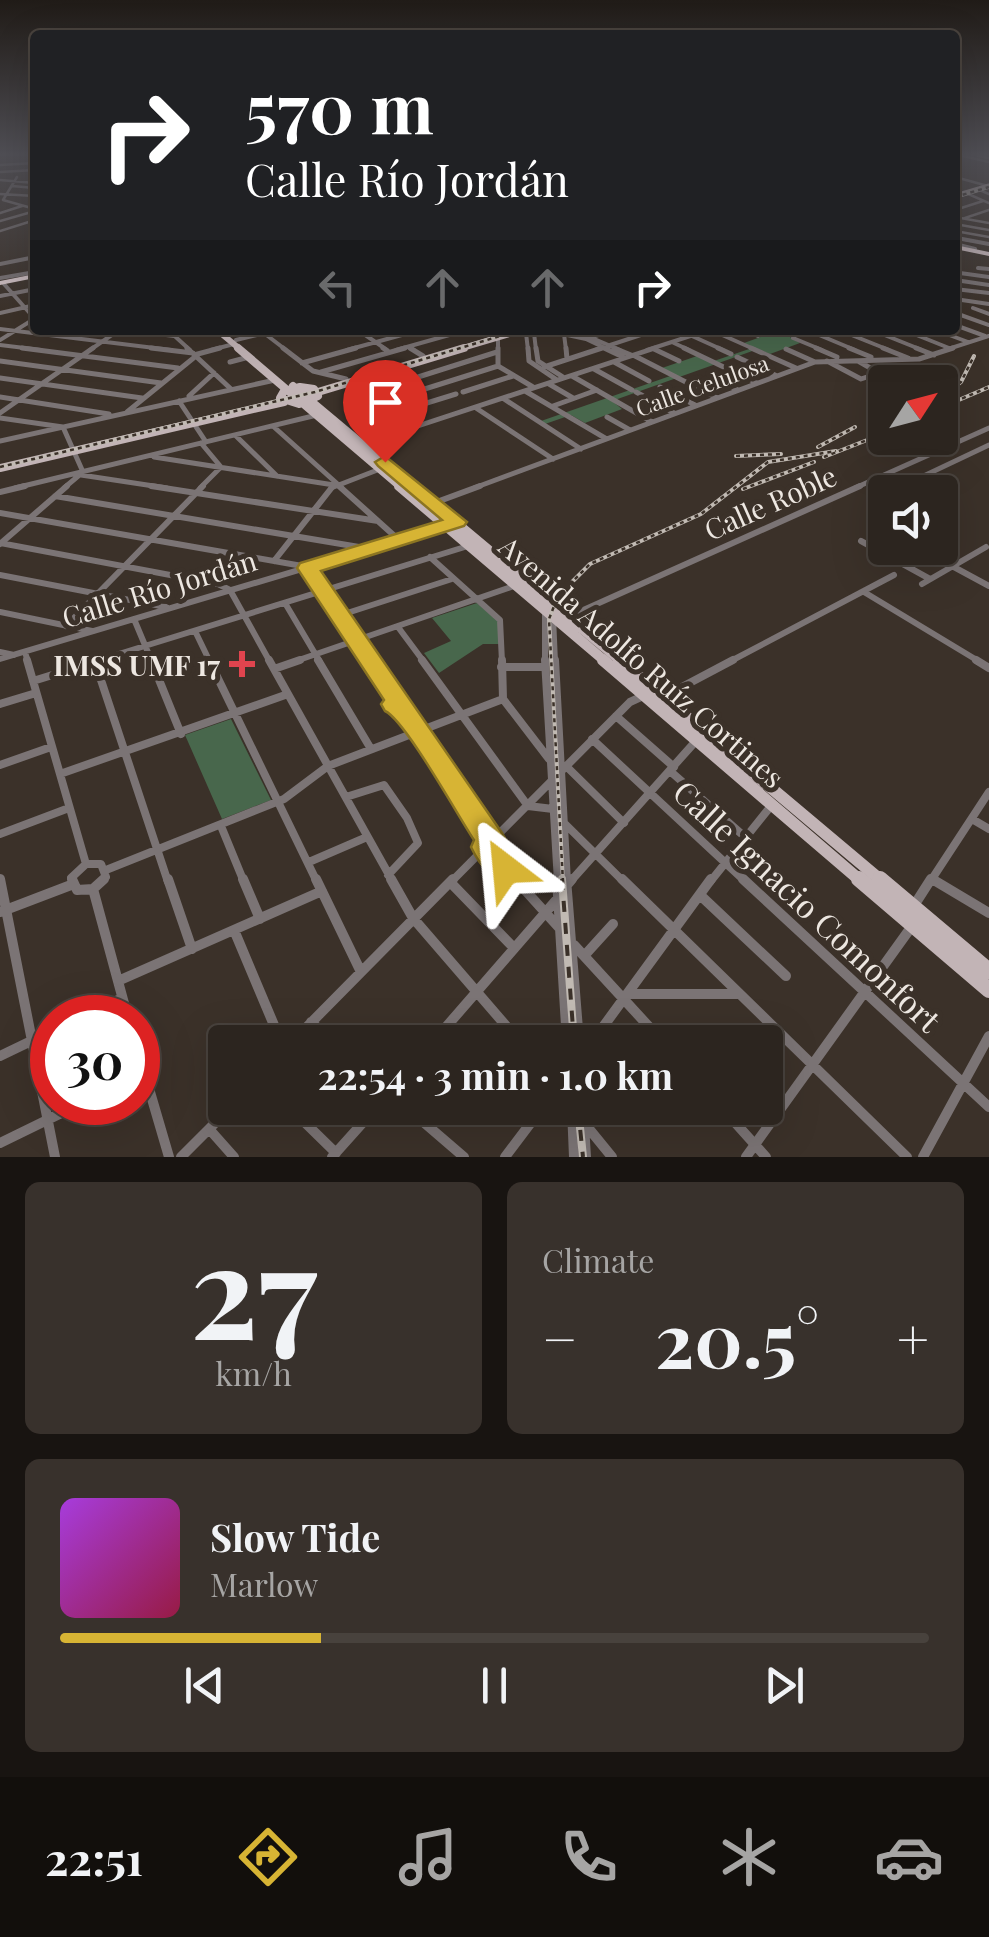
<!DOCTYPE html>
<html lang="en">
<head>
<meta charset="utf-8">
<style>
	:root { --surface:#2c251f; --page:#38312c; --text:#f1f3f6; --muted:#a6a5a4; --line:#48423d; --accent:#d7b434 }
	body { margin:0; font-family:"Playfair Display",serif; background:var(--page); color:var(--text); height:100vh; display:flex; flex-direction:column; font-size:38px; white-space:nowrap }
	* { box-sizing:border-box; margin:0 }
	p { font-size:32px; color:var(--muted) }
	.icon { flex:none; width:55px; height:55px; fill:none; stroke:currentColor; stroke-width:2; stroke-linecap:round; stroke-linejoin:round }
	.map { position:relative; height:1157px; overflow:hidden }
	.details { display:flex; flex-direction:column; gap:25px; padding:25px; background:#181411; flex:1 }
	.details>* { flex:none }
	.banner { position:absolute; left:30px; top:30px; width:930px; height:305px; border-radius:10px; box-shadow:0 10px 40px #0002,0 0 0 2px var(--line); background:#202124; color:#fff; overflow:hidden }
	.needle { width:65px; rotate:54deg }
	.fabs { position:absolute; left:868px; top:365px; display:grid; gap:20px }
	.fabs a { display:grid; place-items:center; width:90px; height:90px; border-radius:10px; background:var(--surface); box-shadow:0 10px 40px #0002,0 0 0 2px var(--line); font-size:50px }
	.speed { position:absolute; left:30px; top:995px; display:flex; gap:20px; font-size:50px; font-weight:700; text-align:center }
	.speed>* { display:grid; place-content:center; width:130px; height:130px; border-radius:50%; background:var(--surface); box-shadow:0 10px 40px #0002,0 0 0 2px var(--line); line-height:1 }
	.speed .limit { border:15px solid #d22; background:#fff; color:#111 }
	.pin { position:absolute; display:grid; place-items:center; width:85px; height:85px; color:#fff; margin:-102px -42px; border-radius:50% 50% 50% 0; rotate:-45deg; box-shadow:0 0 10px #0007 }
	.pin .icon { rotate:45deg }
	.me { position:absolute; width:110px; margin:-55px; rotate:331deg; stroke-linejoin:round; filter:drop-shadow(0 0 8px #0008) }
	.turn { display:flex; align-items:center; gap:35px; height:210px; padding:0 50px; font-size:45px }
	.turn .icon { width:130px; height:130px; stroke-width:2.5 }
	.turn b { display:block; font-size:70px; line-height:85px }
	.lanes { display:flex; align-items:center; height:95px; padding:0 50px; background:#0003; justify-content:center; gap:50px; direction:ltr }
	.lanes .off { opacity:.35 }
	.big { font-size:75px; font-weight:700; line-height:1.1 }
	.details .card { flex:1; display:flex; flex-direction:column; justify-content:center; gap:15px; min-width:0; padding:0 35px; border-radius:15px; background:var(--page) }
	.details .dial { align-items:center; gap:0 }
	.dial b { font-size:130px; line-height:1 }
	.song { display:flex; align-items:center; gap:30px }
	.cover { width:120px; height:120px; border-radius:15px; background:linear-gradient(135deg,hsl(280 70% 55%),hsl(340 70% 35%)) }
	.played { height:10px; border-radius:5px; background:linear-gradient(90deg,var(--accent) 30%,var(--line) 30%) }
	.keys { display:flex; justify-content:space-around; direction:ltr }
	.heat { display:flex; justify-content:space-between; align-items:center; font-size:55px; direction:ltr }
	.details .tiles { flex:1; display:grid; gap:25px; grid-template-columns:1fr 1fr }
	.card:last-child { grid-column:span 2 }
	.trip { position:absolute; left:208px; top:1025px; width:575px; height:100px; border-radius:10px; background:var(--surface); box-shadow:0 10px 40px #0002,0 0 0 2px var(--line); font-weight:700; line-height:100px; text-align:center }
	.menu { display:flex; height:160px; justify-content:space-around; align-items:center; background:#120f0c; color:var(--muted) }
	.menu .icon { width:70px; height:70px }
	.menu .on { color:var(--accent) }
	.menu b { font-size:45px; color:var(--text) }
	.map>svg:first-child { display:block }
	.green { fill:#48674c }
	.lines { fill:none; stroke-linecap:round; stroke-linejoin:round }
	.minor-far5 { stroke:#7b7475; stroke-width:2.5 }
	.minor-far4 { stroke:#7b7475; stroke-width:4 }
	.minor-far3 { stroke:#7b7475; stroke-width:5 }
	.minor-far2 { stroke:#7b7475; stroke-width:6 }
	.minor-far1 { stroke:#7b7475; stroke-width:8 }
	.minor { stroke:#7b7475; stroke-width:10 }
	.major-far5 { stroke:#c2b4b6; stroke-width:5 }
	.major-far4 { stroke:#c2b4b6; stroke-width:6 }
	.major-far3 { stroke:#c2b4b6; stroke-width:8 }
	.major-far2 { stroke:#c2b4b6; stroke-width:10 }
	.major-far1 { stroke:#c2b4b6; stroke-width:12 }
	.major { stroke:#c2b4b6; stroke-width:16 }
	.highway { fill:#decdd0; fill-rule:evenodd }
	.rail-far1-casing { stroke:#c1bab3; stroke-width:4 }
	.rail-casing { stroke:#c1bab3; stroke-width:8 }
	.rail-far1 { stroke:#3b3129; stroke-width:2.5; stroke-dasharray:4; stroke-linecap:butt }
	.rail { stroke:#3b3129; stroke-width:4; stroke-dasharray:11; stroke-linecap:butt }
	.route { fill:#d7b434; stroke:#8c7522; stroke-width:2.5 }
	.health-dot { fill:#e0444e; stroke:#3b3129; stroke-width:4 }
	.labels { text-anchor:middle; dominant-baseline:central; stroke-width:10; stroke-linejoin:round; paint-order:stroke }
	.far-street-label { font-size:22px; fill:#ede7e1; stroke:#3b3129 }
	.street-label { font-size:28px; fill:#ede7e1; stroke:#3b3129 }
	.poi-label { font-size:28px; font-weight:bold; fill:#ede7e1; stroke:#3b3129; text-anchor:end }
	.near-street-label { font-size:32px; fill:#ede7e1; stroke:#3b3129 }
</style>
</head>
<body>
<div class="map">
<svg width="989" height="1157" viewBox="0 0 989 1157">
	<rect width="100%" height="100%" fill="#3b3129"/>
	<path class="green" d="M808,330H819L790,337L800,343L770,354L758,349L612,401L622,409L585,423L571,415L545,424L541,421L673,375L662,368L697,356L711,362L752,348L744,343L774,332L784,336Z
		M477,603L499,622V644H483L439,673L424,653L451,641L432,618Z
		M231,719L271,800L222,819L185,735Z"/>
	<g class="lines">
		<path class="minor-far5" d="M967,153L988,158
			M0,154L23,153
			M955,154L989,162
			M0,165L35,163
			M0,172L35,170
			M17,177L3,200L35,209
			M955,177L988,186
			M0,180L35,183
			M12,186L35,188
			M982,191L989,194
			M966,193L989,203
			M0,194L35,196
			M955,210L983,201
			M0,213L22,206
			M955,217L989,223
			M965,218L989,210
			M0,221L35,211
			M955,224L989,230
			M0,231L35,220
			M955,231L989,237
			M955,238L971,241"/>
		<path class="minor-far4" d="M957,238L989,244
			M955,244L975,249
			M0,264L35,257
			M978,268L989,269
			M960,273L989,277
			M0,278L35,272
			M955,280L989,285
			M4,284L35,319
			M955,289L989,293
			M0,296L35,289
			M955,299L989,304
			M973,308L989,314
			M0,313L35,305
			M958,314L989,325
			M955,325L985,336
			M0,329L171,350
			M127,330L174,336
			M168,330L190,350
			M260,330L286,350
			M358,330L387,350
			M469,330L495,335
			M544,330L586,339L609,350
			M670,330L686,337
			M711,330L756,350
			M743,330L758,336
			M775,330L783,334
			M839,330L889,350
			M872,330L922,350
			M904,330L949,348
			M936,330L968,342
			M578,332L620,350
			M812,332L855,350
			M526,333L528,350
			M534,333L536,350
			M692,336L723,350
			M592,337L614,330
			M498,338V350
			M793,338L822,350
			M0,340L34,319
			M236,340L277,330
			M674,343L689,350
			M0,345L41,350
			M409,347L414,350
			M90,350L119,330
			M211,350L234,344
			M347,350L420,330
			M396,350L467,330
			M566,350L564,334L569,330
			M595,350L656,330
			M647,350L709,330
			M945,350L989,336"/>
		<path class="minor-far3" d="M22,348L178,368
			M151,348L193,353
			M187,348L231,389
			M283,348L313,371L346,379
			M383,348L389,352
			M410,348L423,356
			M498,348V366L533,387
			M528,348L529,361L557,380
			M536,348L538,361L563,377
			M566,348L567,359
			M604,348L623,357
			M614,348L631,355
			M684,348L757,383
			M718,348L731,354
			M751,348L796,368
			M816,348L837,357
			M849,348L871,357
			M883,348L908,358
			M916,348L934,355
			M654,349L679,361
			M786,349L815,362
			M194,355L220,348
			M635,356L717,398
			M737,357L777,376
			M0,361L161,383
			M827,361L861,379L879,373
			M858,361L879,373
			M230,362L249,357
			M614,362L649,381
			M302,363L356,348
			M544,367L602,348
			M594,369L632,390
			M321,372L405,348
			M572,376L652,422
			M0,378L142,398
			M714,378L738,390
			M351,382L355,404L394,434
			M549,384L573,398
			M660,387L695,405
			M525,391L605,438
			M463,392L513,376
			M636,392L674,413
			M189,396L214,373
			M0,397L109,414
			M355,397L497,352
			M504,399L581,449
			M179,401L206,442
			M553,406L597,390
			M476,408L553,459
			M361,409L498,366
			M127,412L196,356
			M0,413L93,348
			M607,417L630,430
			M0,418L63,427L83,472L64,488
			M375,419L456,394
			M274,427L342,488
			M236,436L277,476
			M0,441L275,380
			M363,444L655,348
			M154,457L334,485
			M81,475L167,488
			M913,481L989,445
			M15,488L317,415
			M200,488L221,467L201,443
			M331,488L380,469
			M474,488L815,362L919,359L953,348
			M855,488L989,428"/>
		<path class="minor-far2" d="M151,486L378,521
			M339,486L399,540
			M0,492L25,486
			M55,496L365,548
			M434,503L480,486
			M0,513L308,567L372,662
			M861,541L930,579
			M0,543L218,584L230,590L270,662
			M0,544L67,486
			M430,557L500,620L502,662
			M274,561L333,486
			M952,566L989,586
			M0,575L166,607
			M922,584L986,547
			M864,592L980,662
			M285,603L320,662
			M545,611V662
			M0,612L92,631
			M341,615L452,579
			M570,616L860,486
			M553,617L555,662
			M134,619L152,662
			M66,626L203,486
			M398,627L424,662
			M195,631L210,662
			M0,652L14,655
			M25,652L28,662
			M0,659L446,526
			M93,662L468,546
			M293,662L514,586
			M729,662L894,575"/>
		<path class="minor-far1" d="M27,660L86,864
			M151,660L181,734
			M209,660L317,882
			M269,660L393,882
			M318,660L371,749
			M370,660L397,700
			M422,660L528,806L553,809
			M502,660L503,699L549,759
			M545,660L558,882
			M555,660L567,882
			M976,660L989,668
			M95,662L168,882
			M501,667H545
			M274,669L300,660
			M33,681L101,660
			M665,696L733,660
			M397,700L404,701V705L395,706Z
			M0,704L36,693
			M401,706L491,841
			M616,716L674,767
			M592,739L746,882
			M0,765L51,747
			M566,766L624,823
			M670,771L745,837
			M60,774L288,694
			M346,797L384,785L407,818L418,843L388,875
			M972,819L989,829
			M562,821L624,882
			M221,826L244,882
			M0,834L69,808
			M486,847L517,882
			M309,862L367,837
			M106,870L284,799L328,766L503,699
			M932,879L937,882
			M73,882L71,878L86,864H101L106,877L101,882
			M451,882L630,702L643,696
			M570,882L695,742
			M710,882L771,806
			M930,882L989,792"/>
		<path class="minor" d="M0,879L55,1157
			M72,879L77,890L93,889L104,879
			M168,879L192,949
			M243,879L260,919
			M316,879L361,972
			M391,879L413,918L520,1042
			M515,879L562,931
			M557,879L567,1042
			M566,879L579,1042
			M622,879L907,1157
			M743,879L989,1107
			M932,879L989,913
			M450,882L514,948
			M567,885L572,879
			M93,889L128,1018
			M700,895L786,976
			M915,904L931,879
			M0,912L71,885
			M234,930L279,1037L285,1042
			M574,945L663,1042
			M584,956L613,924
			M118,981L322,891
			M628,994H739
			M82,1018L122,998
			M311,1022L334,1042
			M292,1042L453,879
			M433,1042L558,898
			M592,1042L711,879
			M138,1051L169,1157
			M0,1056L52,1031
			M290,1108L336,1153
			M407,1108L464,1157
			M572,1108L612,1157
			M583,1108L586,1157
			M722,1108L766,1157
			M572,1109L574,1157
			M210,1130L234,1157
			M0,1143L84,1102
			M181,1157L230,1108
			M332,1157L376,1108
			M505,1157L542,1108
			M746,1157L912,926
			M923,1157L989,1036"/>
		<path class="major-far5" d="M955,196L989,186"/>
		<path class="major-far4" d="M217,330L241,350
			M517,330H545
			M456,350L523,330"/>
		<path class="major-far3" d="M238,348L402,488
			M293,386L415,488
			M300,387L314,389L318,396L299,404L280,398L284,391Z
			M318,392L464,348
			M0,468L284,402"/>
		<path class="major-far2" d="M399,486L606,662
			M412,486L622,662"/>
		<path class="major-far1" d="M603,660L862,882
			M619,660L883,882"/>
		<path class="major" d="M859,879L989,990
			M880,879L989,971"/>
		<path class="highway" d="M955,245L989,252V256L955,249Z
			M35,274V278L0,285V281Z"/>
		<defs>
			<path id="rail-far1" d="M955,197L989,187
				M940,399L961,382L974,356
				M940,408L989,387
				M818,447L855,427
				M736,456L781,454
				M824,457L885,433
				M0,467L315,392L520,330
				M743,489L814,462
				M563,882L549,619L558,596L590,564L701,514L768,462L836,451"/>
			<path id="rail" d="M562,879L574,1042
				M578,1108L583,1157"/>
		</defs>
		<use href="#rail-far1" class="rail-far1-casing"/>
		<use href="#rail" class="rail-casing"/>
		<use href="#rail-far1" class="rail-far1"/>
		<use href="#rail" class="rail"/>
	</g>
	<linearGradient id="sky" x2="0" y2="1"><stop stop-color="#201b17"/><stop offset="0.49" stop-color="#4f4e54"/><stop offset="1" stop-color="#4f4e54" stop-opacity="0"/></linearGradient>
	<rect width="989" height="315" fill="url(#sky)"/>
	<path class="route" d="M385,456L467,522L464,526L321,571L502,833L507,842L504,846L521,869L517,878C495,886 480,866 471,847L474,840C458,816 405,720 385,711L381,704L384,700L297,568L300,563L442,520L378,466L375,462Z"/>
	<path class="health-dot" d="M237 649h10v10h10v10h-10v10h-10v-10h-10v-10h10z"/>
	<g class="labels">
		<g class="far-street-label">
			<text transform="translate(702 385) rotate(-20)">Calle Celulosa</text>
		</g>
		<g class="street-label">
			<text transform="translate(770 502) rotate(-24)">Calle Roble</text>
			<text transform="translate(159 588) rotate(-17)">Calle Río Jordán</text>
			<text transform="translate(642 661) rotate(41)">Avenida Adolfo Ruíz Cortines</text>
		</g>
		<g class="poi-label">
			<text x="220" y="664">IMSS UMF 17</text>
		</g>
		<g class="near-street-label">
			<text transform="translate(808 905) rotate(43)">Calle Ignacio Comonfort</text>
		</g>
	</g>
</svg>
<div class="fabs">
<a><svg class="needle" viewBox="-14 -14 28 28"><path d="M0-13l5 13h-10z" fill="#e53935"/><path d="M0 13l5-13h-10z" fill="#a6a5a4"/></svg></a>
<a><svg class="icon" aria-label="sound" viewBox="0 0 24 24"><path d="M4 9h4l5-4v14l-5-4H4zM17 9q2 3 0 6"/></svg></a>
</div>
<div class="speed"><div class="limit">30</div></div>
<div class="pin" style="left:385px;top:462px;background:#d93025"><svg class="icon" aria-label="arrive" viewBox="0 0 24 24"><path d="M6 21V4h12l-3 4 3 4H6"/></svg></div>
<svg class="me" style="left:506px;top:869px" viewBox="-20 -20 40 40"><path d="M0-17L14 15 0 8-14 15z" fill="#d7b434" stroke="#fff" stroke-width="4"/></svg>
<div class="trip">22:54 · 3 min · 1.0 km</div>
<div class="banner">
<div class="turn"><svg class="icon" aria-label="right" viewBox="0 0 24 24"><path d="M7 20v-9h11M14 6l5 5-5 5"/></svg><div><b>570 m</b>Calle Río Jordán</div></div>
<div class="lanes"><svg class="icon off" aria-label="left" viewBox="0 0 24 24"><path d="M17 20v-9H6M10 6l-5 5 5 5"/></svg><svg class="icon off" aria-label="ahead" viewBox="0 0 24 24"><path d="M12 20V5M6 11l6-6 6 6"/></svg><svg class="icon off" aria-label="ahead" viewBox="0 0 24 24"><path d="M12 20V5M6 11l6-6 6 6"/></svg><svg class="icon" aria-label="right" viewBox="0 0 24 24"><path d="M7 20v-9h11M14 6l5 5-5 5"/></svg></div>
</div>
</div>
<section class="details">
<div class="tiles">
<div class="card dial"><b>27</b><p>km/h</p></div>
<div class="card"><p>Climate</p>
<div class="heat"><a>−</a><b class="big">20.5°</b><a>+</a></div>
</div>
<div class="card">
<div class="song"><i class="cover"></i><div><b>Slow Tide</b><p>Marlow</p></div></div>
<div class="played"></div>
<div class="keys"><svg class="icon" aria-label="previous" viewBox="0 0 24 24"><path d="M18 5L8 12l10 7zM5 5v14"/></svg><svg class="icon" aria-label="pause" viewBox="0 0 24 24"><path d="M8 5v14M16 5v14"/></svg><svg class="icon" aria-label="next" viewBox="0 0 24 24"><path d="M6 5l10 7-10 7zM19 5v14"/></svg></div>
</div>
</div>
</section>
<nav class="menu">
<b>22:51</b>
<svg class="icon on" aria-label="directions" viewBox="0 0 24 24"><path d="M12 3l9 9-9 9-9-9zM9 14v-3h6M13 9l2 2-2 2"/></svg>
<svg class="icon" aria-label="music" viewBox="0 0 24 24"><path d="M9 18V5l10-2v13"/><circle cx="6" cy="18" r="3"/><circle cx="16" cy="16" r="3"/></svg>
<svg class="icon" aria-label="phone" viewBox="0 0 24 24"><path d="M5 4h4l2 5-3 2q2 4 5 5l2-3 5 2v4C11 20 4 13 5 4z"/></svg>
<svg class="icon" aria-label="climate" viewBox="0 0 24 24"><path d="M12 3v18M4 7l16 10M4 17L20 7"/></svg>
<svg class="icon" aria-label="car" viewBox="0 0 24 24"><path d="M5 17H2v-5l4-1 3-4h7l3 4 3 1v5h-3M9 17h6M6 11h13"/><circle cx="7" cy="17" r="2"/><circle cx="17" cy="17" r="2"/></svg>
</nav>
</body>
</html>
